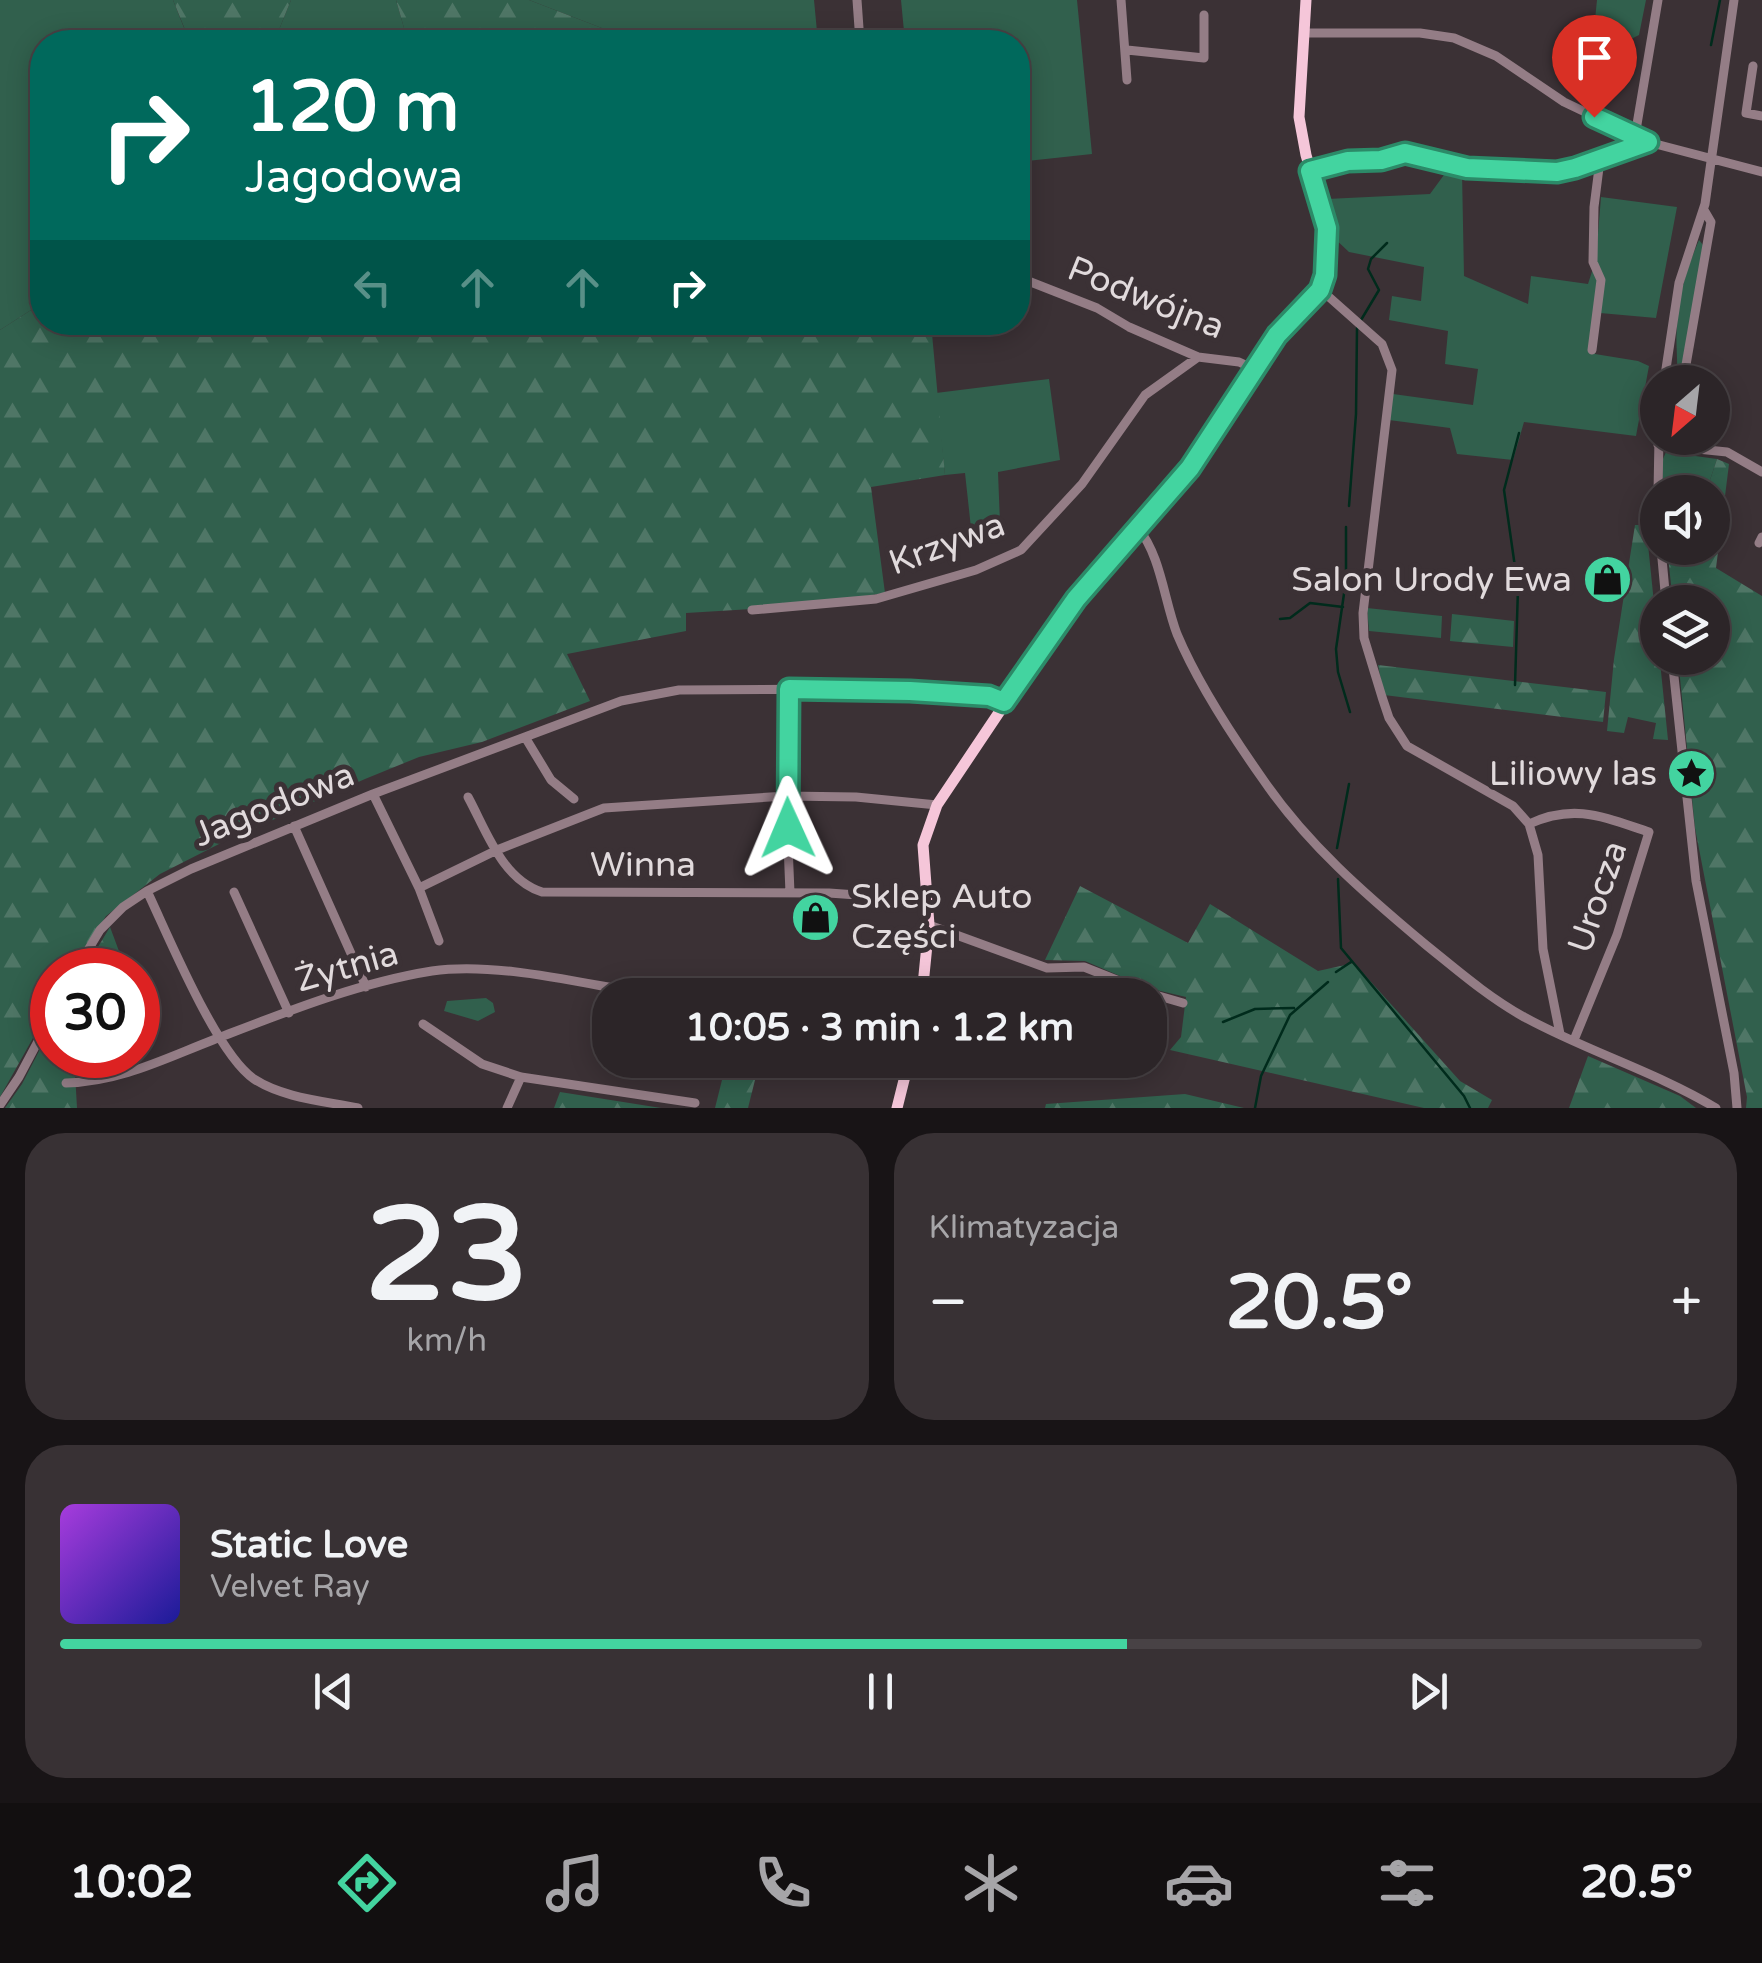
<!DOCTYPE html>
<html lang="pl">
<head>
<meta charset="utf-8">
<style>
	:root { --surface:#2c2528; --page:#383134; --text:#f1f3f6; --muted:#a6a5a8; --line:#484245; --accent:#43d4a0 }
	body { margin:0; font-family:"Varela Round",sans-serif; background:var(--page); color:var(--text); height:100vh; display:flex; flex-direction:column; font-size:38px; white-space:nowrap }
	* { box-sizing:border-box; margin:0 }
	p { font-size:32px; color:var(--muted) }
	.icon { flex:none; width:55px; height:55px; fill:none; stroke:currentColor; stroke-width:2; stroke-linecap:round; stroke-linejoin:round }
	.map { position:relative; height:1108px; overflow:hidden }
	.sheet { display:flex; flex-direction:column; gap:25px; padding:25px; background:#181416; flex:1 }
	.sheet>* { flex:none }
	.guide { position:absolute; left:30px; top:30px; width:1000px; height:305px; border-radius:40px; box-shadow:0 5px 25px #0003,0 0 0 2px var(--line); background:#00695c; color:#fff; overflow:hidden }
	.needle { width:65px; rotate:208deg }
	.controls { position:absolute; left:1640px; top:365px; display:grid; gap:20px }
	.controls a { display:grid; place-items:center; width:90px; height:90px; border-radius:50%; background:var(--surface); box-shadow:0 5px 25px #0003,0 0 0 2px var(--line); font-size:50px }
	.speed { position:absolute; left:30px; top:948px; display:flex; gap:20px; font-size:50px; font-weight:700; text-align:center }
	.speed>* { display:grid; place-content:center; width:130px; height:130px; border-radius:50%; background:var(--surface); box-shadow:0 5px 25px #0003,0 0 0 2px var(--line); line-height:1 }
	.speed .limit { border:15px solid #d22; background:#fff; color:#111 }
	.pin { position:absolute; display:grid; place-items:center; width:85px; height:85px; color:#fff; margin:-102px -42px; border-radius:50% 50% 50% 0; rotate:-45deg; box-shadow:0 0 10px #0007 }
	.pin .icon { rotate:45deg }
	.me { position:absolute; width:110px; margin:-55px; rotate:359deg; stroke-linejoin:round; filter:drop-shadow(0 0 8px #0008) }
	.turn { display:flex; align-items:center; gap:35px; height:210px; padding:0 50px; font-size:45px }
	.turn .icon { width:130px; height:130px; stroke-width:2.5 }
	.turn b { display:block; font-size:70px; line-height:85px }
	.lanes { display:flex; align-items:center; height:95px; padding:0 50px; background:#0003; justify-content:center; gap:50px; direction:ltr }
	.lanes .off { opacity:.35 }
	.big { font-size:75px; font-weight:800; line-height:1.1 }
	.sheet .card { flex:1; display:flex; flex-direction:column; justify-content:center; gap:15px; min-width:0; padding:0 35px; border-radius:40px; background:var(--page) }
	.sheet .dial { align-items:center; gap:0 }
	.dial b { font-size:130px; line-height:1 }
	.song { display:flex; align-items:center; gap:30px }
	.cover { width:120px; height:120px; border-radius:15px; background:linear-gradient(135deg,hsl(280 70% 55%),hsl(240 70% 35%)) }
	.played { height:10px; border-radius:5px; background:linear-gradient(90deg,var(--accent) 65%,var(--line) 65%) }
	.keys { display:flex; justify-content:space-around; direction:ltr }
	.heat { display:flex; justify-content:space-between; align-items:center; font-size:55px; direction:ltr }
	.sheet .tiles { flex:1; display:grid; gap:25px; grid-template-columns:1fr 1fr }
	.card:last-child { grid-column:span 2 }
	.trip { position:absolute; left:592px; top:978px; width:575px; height:100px; border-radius:40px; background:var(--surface); box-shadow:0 5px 25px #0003,0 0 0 2px var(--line); font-weight:800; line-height:100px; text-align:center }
	.dock { display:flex; height:160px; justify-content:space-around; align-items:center; background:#120f10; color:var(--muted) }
	.dock .icon { width:70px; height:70px }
	.dock .active { color:var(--accent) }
	.dock b { font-size:45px; color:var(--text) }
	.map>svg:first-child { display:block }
	.green { fill:#31604d }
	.forest { fill:url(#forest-firs) }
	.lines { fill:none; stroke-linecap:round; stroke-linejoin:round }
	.stream { stroke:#002b1c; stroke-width:2.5 }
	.minor { stroke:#947d86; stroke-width:9 }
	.major { stroke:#f5c6d9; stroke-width:11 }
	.route-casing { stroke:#2c8a68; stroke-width:25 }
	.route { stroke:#43d4a0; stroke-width:18 }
	.labels { text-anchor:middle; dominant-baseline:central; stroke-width:10; stroke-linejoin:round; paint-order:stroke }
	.street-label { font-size:35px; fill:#e1dadc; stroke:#3b3135 }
	.poi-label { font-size:35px; fill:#e1dadc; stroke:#3b3135; text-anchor:end }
</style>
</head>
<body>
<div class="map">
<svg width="1762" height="1108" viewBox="0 0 1762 1108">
	<defs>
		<pattern id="forest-firs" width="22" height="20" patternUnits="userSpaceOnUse" patternTransform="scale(2.5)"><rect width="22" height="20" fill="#31604d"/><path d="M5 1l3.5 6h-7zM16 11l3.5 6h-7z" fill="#4f7666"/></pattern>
	</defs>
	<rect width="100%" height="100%" fill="#3b3135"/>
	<path class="green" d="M0,0H173L188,38L182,42H42V303L0,330Z
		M291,0H396L408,42H274Z
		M529,0H814L818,42H638Z
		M901,0H1077L1092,154L1018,162V42H905Z
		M1597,0H1646L1639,35L1591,59Z
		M1449,168L1462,172L1464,276L1528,304L1531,276L1588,284L1596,259L1601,197L1677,207L1656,318L1600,313L1595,354L1638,361L1649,366L1636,436L1524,422L1513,460L1457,454L1450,428L1389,420L1393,394L1473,405L1478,369L1445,364L1448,331L1389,320L1392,296L1421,301L1424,267L1349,252L1333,237L1327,199L1430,194Z
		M1699,240L1703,245L1681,382H1676C1679,363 1675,345 1677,326C1678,295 1687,268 1699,240Z
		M1049,379L1060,460L998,472L1000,523L971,528L965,473L945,475L936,393Z
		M1666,452L1717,459L1706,492H1663L1662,461Z
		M1367,608L1442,616L1441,638L1369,631Z
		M486,998L493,1003L495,1012L478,1021L444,1011L447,1001Z"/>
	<path class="forest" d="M173,0H291L274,42H182L188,37Z
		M396,0H529L638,42H408Z
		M42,303V322L931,323L945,475L871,487L885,593L803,606L686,613V631L567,654L590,701L482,742L419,757L365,779L223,842L160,874L106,916L72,970H52V1004L0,1097V330Z
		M1717,459L1729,464L1716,568L1762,596V1108H1746L1747,1097L1695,828L1678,658H1712V602H1673L1667,548H1712V492H1706Z
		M1635,525H1646L1668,740L1653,739L1656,723L1628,717L1624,733L1607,731L1614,659Z
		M1452,614L1514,621L1513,647L1450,641Z
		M1378,665L1606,692L1603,722L1384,695Z
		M1080,886L1188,943L1210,904L1318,971L1354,963L1460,1081L1492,1100L1488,1108H1424L1170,1050L1181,1037L1186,997L1148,988L1085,961L1045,960Z
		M110,927L126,970H84Z
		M52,1026V1055H74L77,1108H5L22,1084Z
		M1588,1056L1680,1096L1696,1108H1569Z
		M727,1060H760L748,1108H715Z
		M560,1092L661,1108H554Z
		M1185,1094L1244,1108H1045L1046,1104Z"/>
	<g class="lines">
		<path class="stream" d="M1711,45L1720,0
			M1361,320L1379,290L1368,269L1371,259L1387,243
			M1349,506L1356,414L1357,328
			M1346,527V580L1336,649L1338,672L1350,712
			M1280,619L1290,618L1310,603L1343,607
			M1515,685L1518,588L1504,490L1519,433
			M1337,848L1349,784
			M1338,879L1341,948L1464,1096L1470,1108
			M1336,972L1351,962
			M1223,1022L1255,1009L1294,1008
			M1255,1108L1261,1076L1290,1015L1328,982"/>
		<path class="minor" d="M857,0L860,42
			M1121,0L1127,80
			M1307,33H1420L1454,38L1496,56L1564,102L1648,142L1762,172
			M1127,50L1204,58V15
			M1753,66L1746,113L1762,116
			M1635,136L1658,0
			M1310,171L1347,161L1381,160L1405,153L1467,169L1557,172L1575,168L1648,142
			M1018,277L1097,308L1129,327L1198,357L1239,362L1254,369
			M1320,289L1382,344L1392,370L1363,613L1364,638L1382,697L1389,718L1407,746L1513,806L1529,824L1538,855L1543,949L1560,1034
			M1592,350L1601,280L1593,262L1594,207L1600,160
			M1664,382L1679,283L1705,204L1734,0
			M1683,382L1711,222L1704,210
			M1658,445L1727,452L1762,472
			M1658,492L1659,438
			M1138,528C1161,556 1164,600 1177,634C1198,684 1231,734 1262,778C1307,844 1365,894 1426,945C1457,970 1488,997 1524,1017C1586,1051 1654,1071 1716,1108
			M1759,543L1762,537
			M1661,548L1666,602
			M752,610L876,599L976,570L1021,550L1082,484L1145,395L1198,357
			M1672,658L1696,881L1734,1073L1737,1108
			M789,689L786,796L790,893
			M525,737L551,780L574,799
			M373,794L419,888L439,941
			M468,797C487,832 502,879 542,892L829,893L927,900
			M1529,824C1575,803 1603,817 1649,832L1617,935L1574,1040
			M294,826L366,987
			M419,888L497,850L604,808L786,796L856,797L937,805
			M147,891C168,935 216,1053 254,1079C283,1098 324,1101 358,1108
			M234,892L289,1013
			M929,925L1047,968L1084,967L1152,994L1183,1003
			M76,970L100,930L123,907L147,891L191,869L373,794L621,701L679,690L823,689L975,695L1004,702
			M423,1024L482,1064L521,1077L695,1103
			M66,1083C119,1082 164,1059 213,1040C283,1013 357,983 432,971C498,961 587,985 653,995
			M0,1105L19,1077L52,1015
			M507,1108L521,1077"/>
		<path class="major" d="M922,995L929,925L923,845L937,805L1067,611L1190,468L1277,335L1324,282L1327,227L1306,155L1299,117L1306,0
			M897,1108L909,1060"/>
	</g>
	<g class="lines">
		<defs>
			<path id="route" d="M788,828L789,689L910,691L989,696L1004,702L1076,599L1190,468L1277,335L1320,290L1325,275L1327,228L1310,171L1348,161L1381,160L1405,153L1467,168L1557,172L1575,168L1648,142L1594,117"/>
		</defs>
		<use href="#route" class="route-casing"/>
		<use href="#route" class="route"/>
	</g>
	<defs>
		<symbol id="shop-disc" viewBox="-11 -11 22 22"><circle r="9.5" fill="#43d4a0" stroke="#3b3135"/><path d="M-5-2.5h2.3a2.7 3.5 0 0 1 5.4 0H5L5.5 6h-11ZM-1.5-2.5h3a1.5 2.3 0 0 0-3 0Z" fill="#111"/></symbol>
		<symbol id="sight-disc" viewBox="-11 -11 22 22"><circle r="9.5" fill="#43d4a0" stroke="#3b3135"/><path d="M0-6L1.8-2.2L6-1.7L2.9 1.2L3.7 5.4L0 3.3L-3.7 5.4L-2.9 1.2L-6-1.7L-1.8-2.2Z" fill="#111"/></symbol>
	</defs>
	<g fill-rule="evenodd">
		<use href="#shop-disc" x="1580" y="552" width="55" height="55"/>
		<use href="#sight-disc" x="1664" y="746" width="55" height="55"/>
		<use href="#shop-disc" x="788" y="890" width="55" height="55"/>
	</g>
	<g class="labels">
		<g class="street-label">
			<text transform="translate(1146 298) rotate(22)">Podwójna</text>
			<text transform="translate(947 544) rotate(-20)">Krzywa</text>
			<text transform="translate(274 805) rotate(-22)">Jagodowa</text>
			<text x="643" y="865">Winna</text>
			<text transform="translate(1598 897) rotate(-71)">Urocza</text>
			<text transform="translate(347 967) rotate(-16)">Żytnia</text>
		</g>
		<g class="poi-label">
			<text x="1572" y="580">Salon Urody Ewa</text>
			<text x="1657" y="774">Liliowy las</text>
			<text x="851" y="897" text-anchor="start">Sklep Auto<tspan x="851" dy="40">Części</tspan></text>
		</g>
	</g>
</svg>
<div class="controls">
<a><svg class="needle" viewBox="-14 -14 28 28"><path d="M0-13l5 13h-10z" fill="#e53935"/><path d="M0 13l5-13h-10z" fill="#a6a5a8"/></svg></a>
<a><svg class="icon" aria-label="sound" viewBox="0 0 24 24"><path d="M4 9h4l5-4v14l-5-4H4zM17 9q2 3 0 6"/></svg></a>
<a><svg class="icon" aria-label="layers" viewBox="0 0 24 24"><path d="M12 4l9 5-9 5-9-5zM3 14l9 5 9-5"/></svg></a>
</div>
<div class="speed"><div class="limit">30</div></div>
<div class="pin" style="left:1594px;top:117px;background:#d93025"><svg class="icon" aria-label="arrive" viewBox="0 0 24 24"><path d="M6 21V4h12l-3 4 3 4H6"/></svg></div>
<svg class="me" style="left:788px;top:828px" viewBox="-20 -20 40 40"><path d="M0-17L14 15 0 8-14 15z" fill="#43d4a0" stroke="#fff" stroke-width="4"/></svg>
<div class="trip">10:05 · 3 min · 1.2 km</div>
<div class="guide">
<div class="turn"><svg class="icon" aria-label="right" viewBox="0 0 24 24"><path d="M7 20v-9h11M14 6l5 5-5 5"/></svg><div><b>120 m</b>Jagodowa</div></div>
<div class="lanes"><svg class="icon off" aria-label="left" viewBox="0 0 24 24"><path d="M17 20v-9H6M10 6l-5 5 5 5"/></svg><svg class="icon off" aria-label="ahead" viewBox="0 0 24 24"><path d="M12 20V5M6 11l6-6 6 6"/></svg><svg class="icon off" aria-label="ahead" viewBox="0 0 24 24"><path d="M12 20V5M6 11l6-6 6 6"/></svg><svg class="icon" aria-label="right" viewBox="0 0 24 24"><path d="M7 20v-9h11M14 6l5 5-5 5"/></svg></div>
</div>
</div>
<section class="sheet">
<div class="tiles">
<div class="card dial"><b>23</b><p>km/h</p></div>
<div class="card"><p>Klimatyzacja</p>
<div class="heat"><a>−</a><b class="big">20.5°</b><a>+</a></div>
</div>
<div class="card">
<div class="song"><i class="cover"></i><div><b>Static Love</b><p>Velvet Ray</p></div></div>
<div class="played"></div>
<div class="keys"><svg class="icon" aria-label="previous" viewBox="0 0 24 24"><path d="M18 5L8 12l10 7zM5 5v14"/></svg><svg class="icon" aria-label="pause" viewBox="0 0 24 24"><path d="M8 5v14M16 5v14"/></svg><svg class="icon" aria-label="next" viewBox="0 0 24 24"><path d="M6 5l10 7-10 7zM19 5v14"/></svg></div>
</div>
</div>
</section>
<nav class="dock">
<b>10:02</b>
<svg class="icon active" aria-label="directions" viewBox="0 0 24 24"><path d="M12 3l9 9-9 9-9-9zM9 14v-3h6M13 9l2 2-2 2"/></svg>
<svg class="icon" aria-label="music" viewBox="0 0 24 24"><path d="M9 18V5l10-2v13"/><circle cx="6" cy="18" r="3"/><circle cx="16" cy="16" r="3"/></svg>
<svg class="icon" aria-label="phone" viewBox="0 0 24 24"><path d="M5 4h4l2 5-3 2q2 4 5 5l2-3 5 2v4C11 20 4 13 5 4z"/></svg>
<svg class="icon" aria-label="climate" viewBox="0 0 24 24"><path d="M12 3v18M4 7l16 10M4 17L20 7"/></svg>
<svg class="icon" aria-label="car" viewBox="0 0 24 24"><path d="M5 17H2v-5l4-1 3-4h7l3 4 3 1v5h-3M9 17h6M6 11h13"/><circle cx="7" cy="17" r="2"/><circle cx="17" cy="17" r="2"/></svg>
<svg class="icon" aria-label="filters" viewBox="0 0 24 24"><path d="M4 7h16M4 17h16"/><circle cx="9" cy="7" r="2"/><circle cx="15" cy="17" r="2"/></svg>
<b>20.5°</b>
</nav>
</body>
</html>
